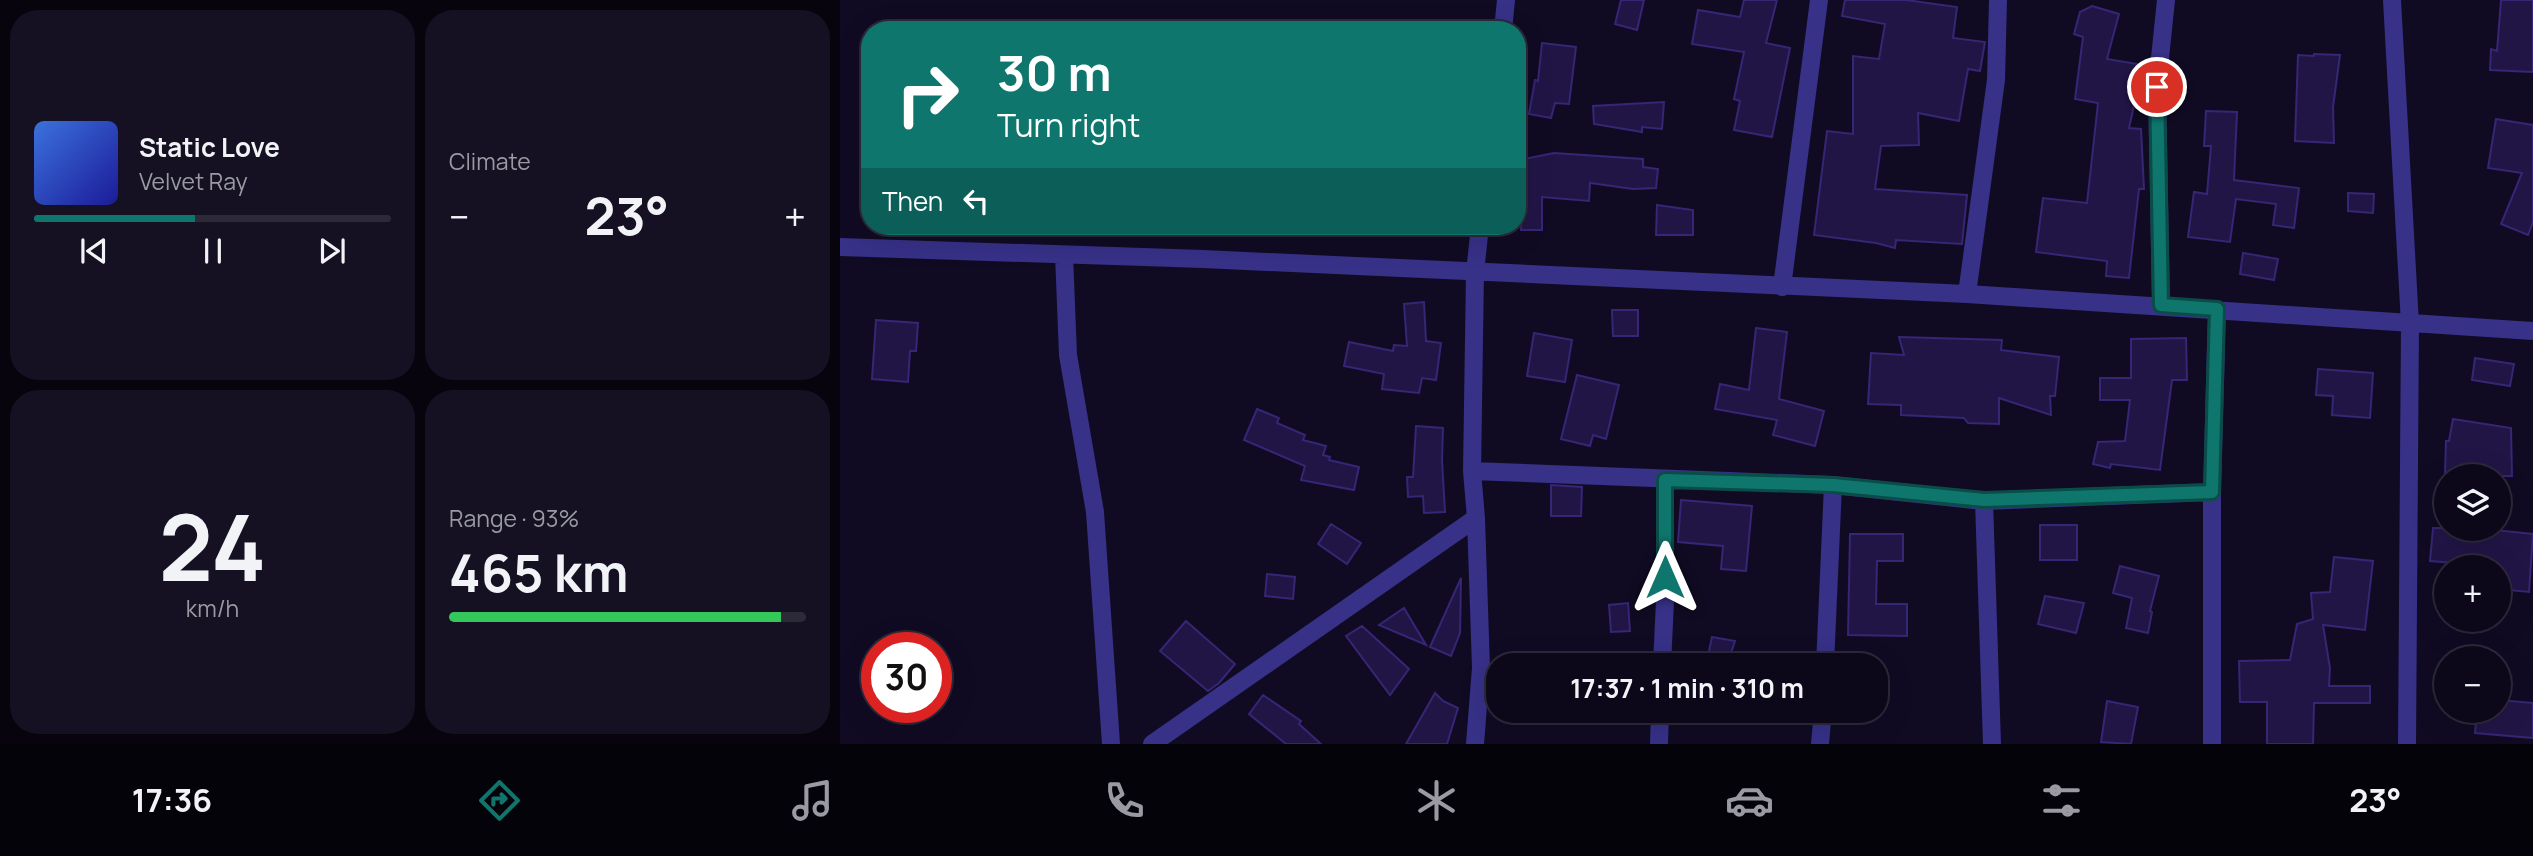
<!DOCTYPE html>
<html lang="en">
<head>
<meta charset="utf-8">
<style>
	:root { --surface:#0c081a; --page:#151123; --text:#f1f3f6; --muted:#9a9aa2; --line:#2c2939; --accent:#0f766e }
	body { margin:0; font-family:Manrope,sans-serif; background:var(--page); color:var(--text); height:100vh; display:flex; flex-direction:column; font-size:26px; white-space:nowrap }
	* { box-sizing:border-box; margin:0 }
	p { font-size:23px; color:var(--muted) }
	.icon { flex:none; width:38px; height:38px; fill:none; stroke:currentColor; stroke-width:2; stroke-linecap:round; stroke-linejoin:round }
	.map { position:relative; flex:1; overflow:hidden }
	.side { display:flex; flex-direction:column; gap:10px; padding:10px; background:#07040e; width:840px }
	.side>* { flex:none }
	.top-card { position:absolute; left:21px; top:21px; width:665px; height:214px; border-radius:28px; box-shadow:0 7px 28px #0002,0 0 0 2px var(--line); background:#0f766e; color:#fff; overflow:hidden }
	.controls { position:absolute; left:1594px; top:464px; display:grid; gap:14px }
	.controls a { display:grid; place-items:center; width:77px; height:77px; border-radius:50%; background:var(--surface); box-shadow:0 7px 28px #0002,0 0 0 2px var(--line); font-size:35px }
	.speed { position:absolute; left:21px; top:632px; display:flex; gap:14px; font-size:35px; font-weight:700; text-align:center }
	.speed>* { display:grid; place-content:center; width:91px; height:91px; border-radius:50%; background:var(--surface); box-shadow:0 7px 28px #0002,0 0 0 2px var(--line); line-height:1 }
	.speed .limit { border:10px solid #d22; background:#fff; color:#111 }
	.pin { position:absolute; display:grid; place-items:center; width:60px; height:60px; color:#fff; margin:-30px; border:4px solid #fff; border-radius:50%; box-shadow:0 2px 7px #0007 }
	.me { position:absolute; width:77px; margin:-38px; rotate:0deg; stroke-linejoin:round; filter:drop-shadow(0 0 5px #0008) }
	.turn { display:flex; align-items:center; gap:24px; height:147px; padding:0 21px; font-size:32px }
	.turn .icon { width:91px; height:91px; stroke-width:2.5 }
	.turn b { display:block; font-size:49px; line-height:60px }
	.then { display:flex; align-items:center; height:66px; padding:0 21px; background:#0003; gap:14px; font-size:26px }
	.big { font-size:52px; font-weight:700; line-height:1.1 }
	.side .card { flex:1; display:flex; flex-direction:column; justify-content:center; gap:10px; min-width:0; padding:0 24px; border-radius:28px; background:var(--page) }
	.side .dial { align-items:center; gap:0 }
	.dial b { font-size:91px; line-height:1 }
	.song { display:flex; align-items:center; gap:21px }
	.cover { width:84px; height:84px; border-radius:10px; background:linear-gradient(135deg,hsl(220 70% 55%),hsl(240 70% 35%)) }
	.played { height:7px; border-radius:4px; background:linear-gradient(90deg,var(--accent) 45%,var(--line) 45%) }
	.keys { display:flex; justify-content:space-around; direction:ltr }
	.heat { display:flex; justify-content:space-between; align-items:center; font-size:38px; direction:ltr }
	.charge { height:10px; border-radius:5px; background:linear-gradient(90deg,#34c759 93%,var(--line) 0) }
	.side .tiles { flex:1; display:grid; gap:10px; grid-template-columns:repeat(2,1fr) }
	.trip { position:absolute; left:646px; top:653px; width:402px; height:70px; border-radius:28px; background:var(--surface); box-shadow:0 7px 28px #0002,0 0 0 2px var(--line); font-weight:700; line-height:70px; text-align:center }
	.tab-bar { display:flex; height:112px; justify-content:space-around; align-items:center; background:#05030a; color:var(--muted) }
	.tab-bar .icon { width:49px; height:49px }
	.tab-bar .selected { color:var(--accent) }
	.tab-bar b { font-size:32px; color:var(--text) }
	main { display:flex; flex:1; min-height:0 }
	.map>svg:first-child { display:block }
	.building { fill:#211546; stroke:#372575; stroke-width:2 }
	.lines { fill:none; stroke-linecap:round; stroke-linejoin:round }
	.street { stroke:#373188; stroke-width:18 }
	.route-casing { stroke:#0a4d48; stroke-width:18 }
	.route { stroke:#0f766e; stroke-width:12 }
</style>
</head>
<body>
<main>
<section class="side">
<div class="tiles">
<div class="card">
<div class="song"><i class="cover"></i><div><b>Static Love</b><p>Velvet Ray</p></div></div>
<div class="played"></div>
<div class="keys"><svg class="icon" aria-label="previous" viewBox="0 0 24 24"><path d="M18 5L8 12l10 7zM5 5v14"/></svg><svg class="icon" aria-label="pause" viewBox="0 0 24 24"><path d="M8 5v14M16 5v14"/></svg><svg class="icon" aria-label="next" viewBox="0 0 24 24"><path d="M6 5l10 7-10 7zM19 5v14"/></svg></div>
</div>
<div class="card"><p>Climate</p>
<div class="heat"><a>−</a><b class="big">23°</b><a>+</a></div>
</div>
<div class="card dial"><b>24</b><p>km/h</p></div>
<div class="card"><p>Range · 93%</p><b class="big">465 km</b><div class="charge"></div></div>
</div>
</section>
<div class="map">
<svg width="1693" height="744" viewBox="0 0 1693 744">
	<rect width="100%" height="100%" fill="#100b23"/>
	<path class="building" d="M781,0H804L797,30L775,24Z
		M904,0H937L926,43L950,48L932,137L894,130L900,101L894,99L904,52L852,44L858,10L900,17Z
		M1005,0H1066L1117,7L1113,38L1145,42L1140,71L1128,69L1119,121L1078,113L1079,145L1041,146L1035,189L1127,195L1122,244L1056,240L1055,248L1036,243L974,235L987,131L1013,134V56L1039,59L1045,24L1002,16Z
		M1661,0H1693V72L1650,70L1651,49L1657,51Z
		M1252,6L1279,14L1267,59L1303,65L1289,128L1301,129L1304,189H1299L1289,278L1266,276L1267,261L1196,252L1203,198L1247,203L1258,103L1235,99L1243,37L1234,34L1240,12Z
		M702,43L736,47L729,104L715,103L711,118L689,114L695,80L698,81Z
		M1474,54L1500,55L1493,107L1494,143L1455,141L1458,55L1474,56Z
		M824,102L822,129L802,127V132L754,124L753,106Z
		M1366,111L1397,112L1394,180L1459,188L1454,228L1433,225L1436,204L1396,199L1390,242L1348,237L1354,192L1367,194L1371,146H1364Z
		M1656,119L1693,125V222L1688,235L1661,224L1682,173L1648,168Z
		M714,153L803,159V167L818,169L816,188L793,189L750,183L749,201L702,197V230H681L684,159Z
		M1508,193L1534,194L1533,213L1508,211Z
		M817,205L853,210V235H816Z
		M1403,253L1438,259L1434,280L1400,274Z
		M584,302L586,341L601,343L596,380L582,378L579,393L542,389L544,374L504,366L509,342L553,351L554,345L567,346L564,304Z
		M772,310H798V336H773Z
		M36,320L78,323L76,351H70L68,382L32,379Z
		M916,328L947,332L939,399L984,411L975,446L933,435L937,420L875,409L880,384L909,390Z
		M694,333L732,340L725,382L687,376Z
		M1059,337L1162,340L1161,350L1219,357L1215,396H1210L1211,415L1159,398V424L1128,423L1124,418L1061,415V405L1028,404L1031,353L1064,355Z
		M1346,338L1347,380H1332L1320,470L1271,464L1270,468L1253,464L1258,442L1285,441L1290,400H1260V378H1291V339Z
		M1635,358L1674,364L1670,386L1632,380Z
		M1478,369L1533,373L1530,418L1492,415L1493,396L1476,395Z
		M737,375L779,385L766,439L753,435L750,446L721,439Z
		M417,409L439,418L437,423L465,435L463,440L486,446L483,455L490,457L489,460L519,467L514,490L461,480L465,466L404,440Z
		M1613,419L1671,428L1672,476H1628V473L1605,472L1606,441H1609Z
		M576,426L603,428L602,460L605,512L584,513L583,496L568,497L567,477H573Z
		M711,485L742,487L741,516H711Z
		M841,500L912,506L906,571L881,569L883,546L838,542Z
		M491,524L521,543L507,564L478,544Z
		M1200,525H1237V560H1200Z
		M1593,528H1636L1693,534L1689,592L1659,589V567H1626L1627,564L1590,561Z
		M1010,534H1063V561H1037L1036,604H1067V636L1008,635Z
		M1494,557L1533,561L1525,630L1483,625L1490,668L1489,686H1530V703H1474L1473,744H1427V702H1400L1399,661L1450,660L1457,624L1473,619L1471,593L1490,592Z
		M1280,566L1319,576L1310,611L1312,612L1308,633L1286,628L1292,598L1273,593Z
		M427,574L455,577L453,599L425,596Z
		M621,578L620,633L611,656L590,647Z
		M1205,596L1244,603L1236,633L1198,624Z
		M788,603L790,631L771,632L769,605Z
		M564,608L586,645L539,625Z
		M346,621L395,664L379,683L368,691L320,651Z
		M522,626L569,669L550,695L506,636Z
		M872,637L895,641L887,665H866Z
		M595,693L603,701L618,708L607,744H566Z
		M423,695L461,721L459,724L481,744H446L409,714Z
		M1659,700L1693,703V738L1635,733L1637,710H1659Z
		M1267,701L1298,707L1291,744L1261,742Z"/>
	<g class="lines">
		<path class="street" d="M1552,0L1570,324L1567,744
			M663,30L666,0
			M0,247L363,259L1127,294L1693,331
			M224,255L228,355L255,512L271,744
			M942,287L979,0
			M1127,294L1156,80L1158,0
			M1321,305L1317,87L1326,0
			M632,471L993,485L1144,501L1372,492
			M1144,501L1152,744
			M822,665L825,601V480
			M985,665L993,485
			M312,744L636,518
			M635,744L641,668L636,518L632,471L635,272L640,226
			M819,744L820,710
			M980,744L983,710
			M1372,744V492L1377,309"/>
	</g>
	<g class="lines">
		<defs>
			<path id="route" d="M825,577V480L993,485L1144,500L1372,492L1377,309L1321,305L1317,87"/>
		</defs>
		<use href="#route" class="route-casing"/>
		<use href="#route" class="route"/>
	</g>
</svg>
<div class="controls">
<a><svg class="icon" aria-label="layers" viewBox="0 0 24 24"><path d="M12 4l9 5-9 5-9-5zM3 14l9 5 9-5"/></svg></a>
<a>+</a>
<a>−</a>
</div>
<div class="speed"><div class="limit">30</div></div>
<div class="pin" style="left:1317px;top:87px;background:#d93025"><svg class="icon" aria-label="arrive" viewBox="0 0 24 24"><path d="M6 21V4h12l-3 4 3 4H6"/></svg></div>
<svg class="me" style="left:825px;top:577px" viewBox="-20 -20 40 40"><path d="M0-17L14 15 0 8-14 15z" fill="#0f766e" stroke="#fff" stroke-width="4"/></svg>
<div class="trip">17:37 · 1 min · 310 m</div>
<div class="top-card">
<div class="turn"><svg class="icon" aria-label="right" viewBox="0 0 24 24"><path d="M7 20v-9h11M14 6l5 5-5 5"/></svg><div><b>30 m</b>Turn right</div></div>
<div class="then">Then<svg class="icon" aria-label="left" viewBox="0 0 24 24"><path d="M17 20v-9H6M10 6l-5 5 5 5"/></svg></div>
</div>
</div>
</main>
<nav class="tab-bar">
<b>17:36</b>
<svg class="icon selected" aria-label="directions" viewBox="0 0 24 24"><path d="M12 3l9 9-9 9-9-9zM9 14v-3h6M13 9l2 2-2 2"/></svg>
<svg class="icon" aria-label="music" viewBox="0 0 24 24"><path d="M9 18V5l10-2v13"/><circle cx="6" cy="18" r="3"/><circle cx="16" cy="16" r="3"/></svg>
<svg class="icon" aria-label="phone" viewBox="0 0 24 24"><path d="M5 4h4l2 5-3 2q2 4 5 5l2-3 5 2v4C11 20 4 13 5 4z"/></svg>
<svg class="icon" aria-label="climate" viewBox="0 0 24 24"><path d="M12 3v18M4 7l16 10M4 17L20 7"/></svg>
<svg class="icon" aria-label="car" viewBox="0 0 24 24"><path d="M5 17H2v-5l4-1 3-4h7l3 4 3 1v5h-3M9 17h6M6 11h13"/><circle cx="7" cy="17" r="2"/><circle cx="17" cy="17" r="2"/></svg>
<svg class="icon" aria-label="filters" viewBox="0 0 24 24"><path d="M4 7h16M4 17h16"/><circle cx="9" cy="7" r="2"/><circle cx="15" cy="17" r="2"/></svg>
<b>23°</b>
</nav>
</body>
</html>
